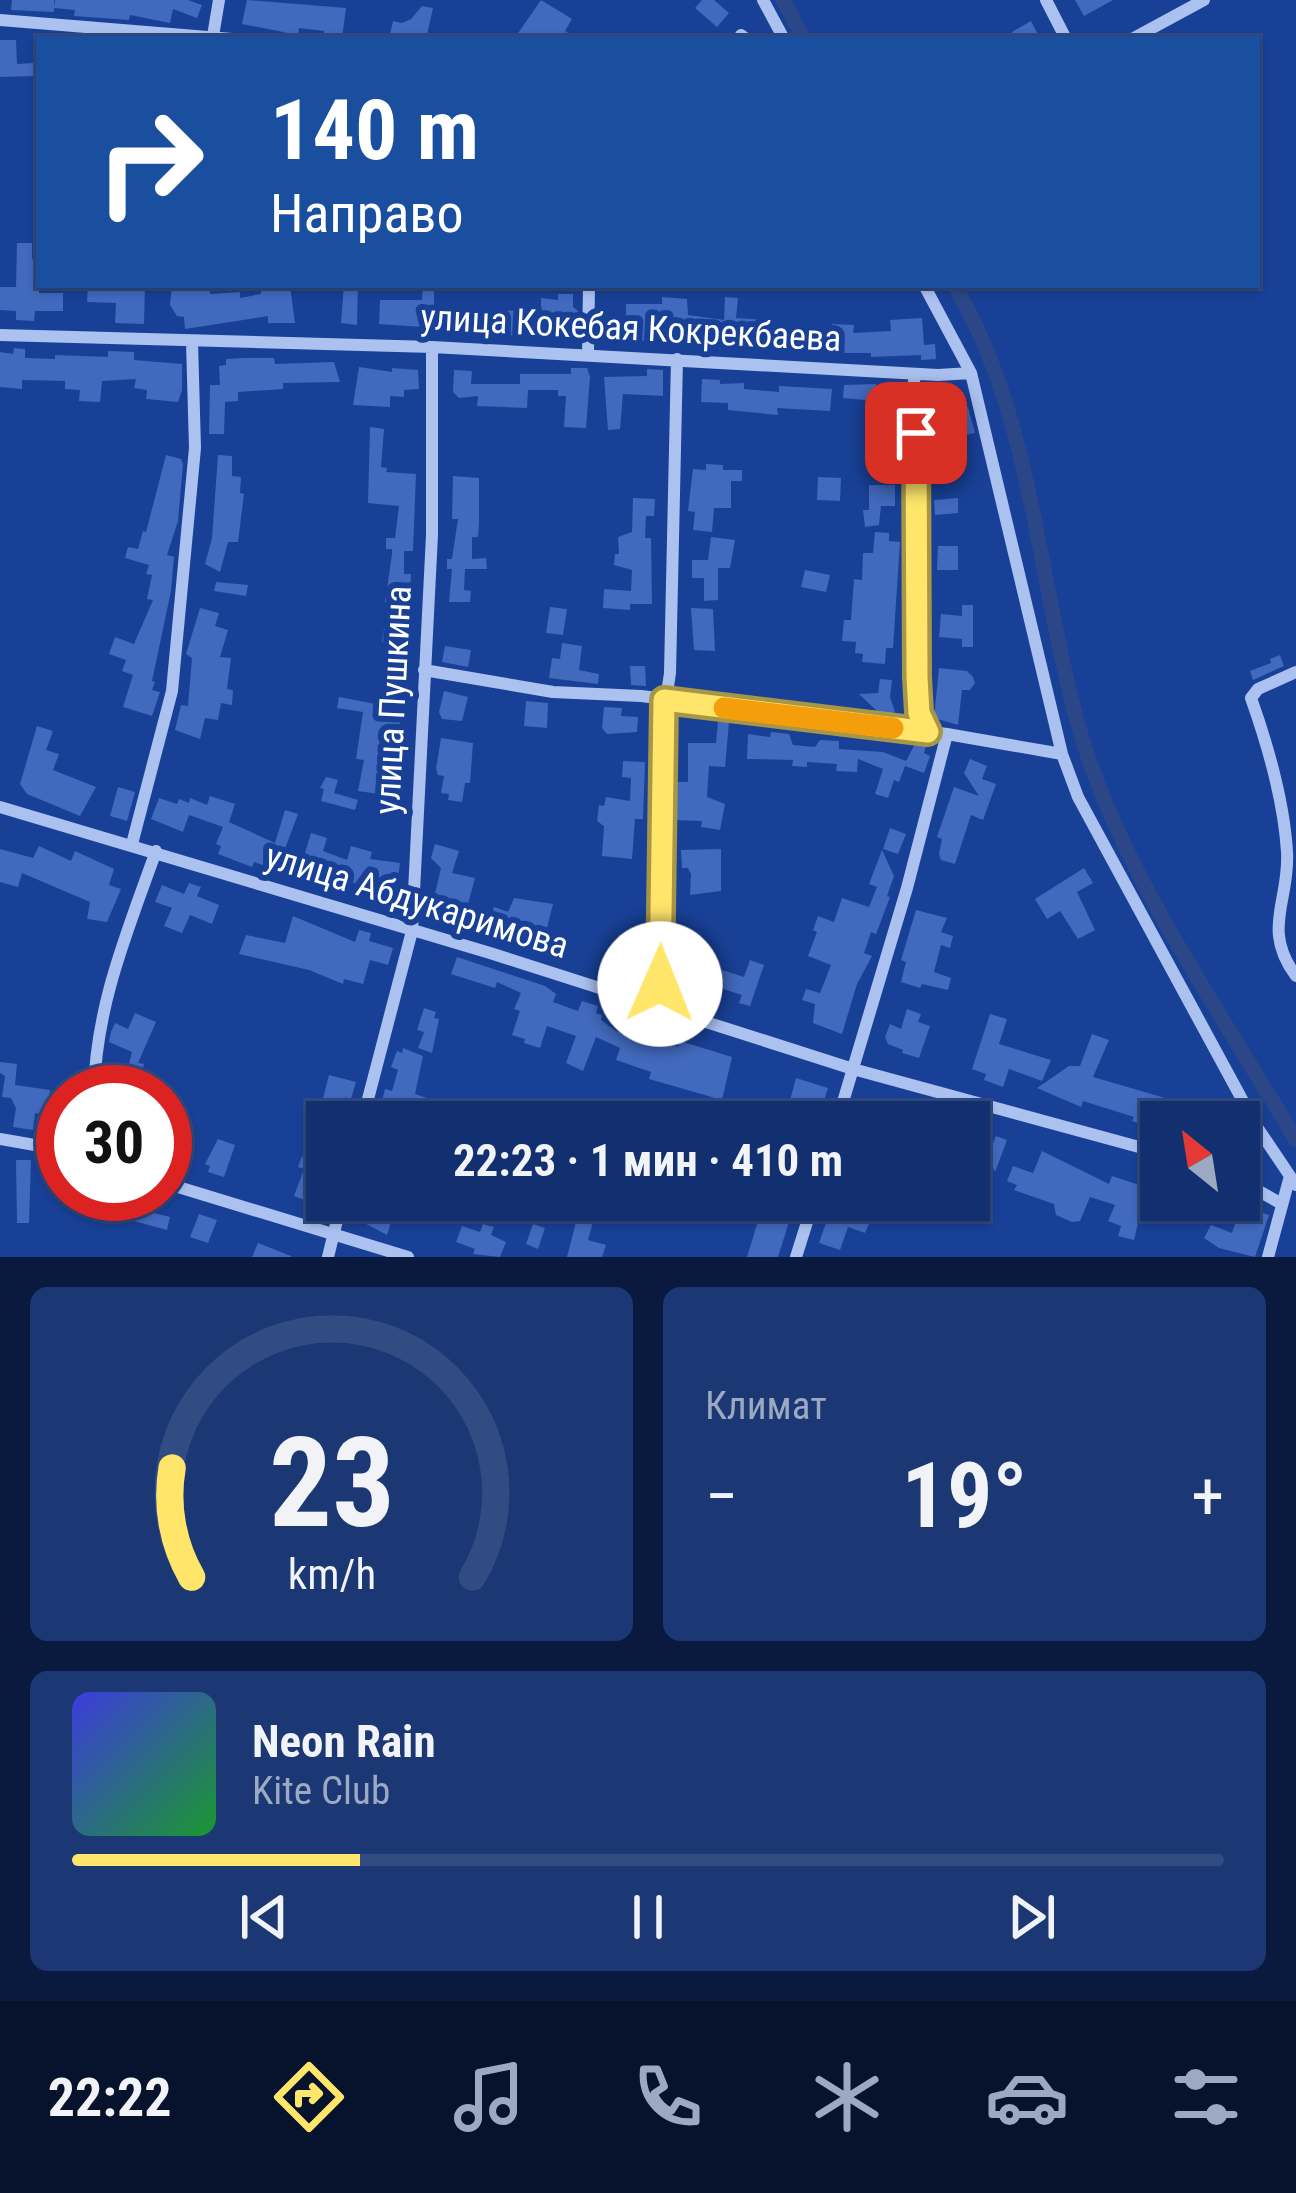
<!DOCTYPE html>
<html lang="ru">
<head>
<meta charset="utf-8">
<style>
	:root { --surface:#123070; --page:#1b3875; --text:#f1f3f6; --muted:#9ca9c3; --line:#314b83; --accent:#ffe66a }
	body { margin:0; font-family:"Roboto Condensed",sans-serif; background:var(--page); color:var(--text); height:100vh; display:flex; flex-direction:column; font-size:45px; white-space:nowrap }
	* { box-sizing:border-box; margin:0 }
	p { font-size:39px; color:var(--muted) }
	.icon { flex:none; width:66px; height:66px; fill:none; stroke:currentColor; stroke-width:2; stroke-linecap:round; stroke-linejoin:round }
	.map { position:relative; height:1257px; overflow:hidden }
	.panel { display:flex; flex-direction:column; gap:30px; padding:30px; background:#0a1a3e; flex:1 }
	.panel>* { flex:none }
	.hud { position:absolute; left:36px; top:36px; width:1224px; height:252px; border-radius:0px; box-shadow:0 3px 9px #0004,0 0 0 3px var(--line); background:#1a4fa0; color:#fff; overflow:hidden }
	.needle { width:78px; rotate:330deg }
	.tools { position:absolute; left:1140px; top:1101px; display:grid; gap:24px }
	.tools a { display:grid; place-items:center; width:120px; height:120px; border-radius:0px; background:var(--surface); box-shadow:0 3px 9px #0004,0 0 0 3px var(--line); font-size:60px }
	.speed { position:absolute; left:36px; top:1065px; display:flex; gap:24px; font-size:60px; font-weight:700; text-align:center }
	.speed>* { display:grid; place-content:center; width:156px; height:156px; border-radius:50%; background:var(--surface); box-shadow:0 3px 9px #0004,0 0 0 3px var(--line); line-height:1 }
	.speed .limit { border:18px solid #d22; background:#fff; color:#111 }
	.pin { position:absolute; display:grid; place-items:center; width:102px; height:102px; color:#fff; margin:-51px; border-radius:24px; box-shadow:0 6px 18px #0006 }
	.me { position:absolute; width:132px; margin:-66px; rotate:1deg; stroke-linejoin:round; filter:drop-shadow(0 0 9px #0008) }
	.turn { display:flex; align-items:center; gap:42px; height:252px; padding:0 36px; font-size:54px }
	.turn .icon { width:156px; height:156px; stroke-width:2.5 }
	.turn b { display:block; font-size:84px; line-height:102px }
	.big { font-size:90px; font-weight:700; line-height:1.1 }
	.panel .card { flex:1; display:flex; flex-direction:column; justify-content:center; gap:18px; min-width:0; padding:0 42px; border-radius:18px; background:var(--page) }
	.panel .dial { align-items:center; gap:0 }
	.dial svg { height:312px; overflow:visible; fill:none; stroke:var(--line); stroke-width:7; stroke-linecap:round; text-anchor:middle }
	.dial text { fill:var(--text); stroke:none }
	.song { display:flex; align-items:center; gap:36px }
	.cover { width:144px; height:144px; border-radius:18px; background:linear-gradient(135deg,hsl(240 70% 55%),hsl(130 70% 35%)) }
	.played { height:12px; border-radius:6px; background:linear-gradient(90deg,var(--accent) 25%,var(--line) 25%) }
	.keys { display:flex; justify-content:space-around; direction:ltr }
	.heat { display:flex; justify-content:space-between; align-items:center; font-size:66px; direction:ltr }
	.panel .tiles { flex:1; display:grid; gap:30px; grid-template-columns:1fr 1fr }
	.card:last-child { grid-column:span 2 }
	.trip { position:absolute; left:306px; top:1101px; width:684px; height:120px; border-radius:0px; background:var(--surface); box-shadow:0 3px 9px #0004,0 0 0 3px var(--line); font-weight:700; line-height:120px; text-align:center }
	.menu { display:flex; height:192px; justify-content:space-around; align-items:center; background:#07132d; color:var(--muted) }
	.menu .icon { width:84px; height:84px }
	.menu .selected { color:var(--accent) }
	.menu b { font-size:54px; color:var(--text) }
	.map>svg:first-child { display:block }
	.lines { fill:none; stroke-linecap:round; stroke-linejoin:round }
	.canal { stroke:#2b4788; stroke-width:15 }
	.building { fill:#4169bd }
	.minor { stroke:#abc2f1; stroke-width:12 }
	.route-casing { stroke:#a69645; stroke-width:30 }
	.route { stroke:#ffe66a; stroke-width:21 }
	.slow { stroke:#f59e0b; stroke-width:21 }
	.labels { text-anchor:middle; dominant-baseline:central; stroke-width:12; stroke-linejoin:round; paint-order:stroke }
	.street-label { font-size:36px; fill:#fff; stroke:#184096 }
</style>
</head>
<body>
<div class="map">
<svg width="1296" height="1257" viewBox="0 0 1296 1257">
	<rect width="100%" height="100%" fill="#184096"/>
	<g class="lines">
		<path class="canal" d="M783,0L804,39
			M954,285C1031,412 1038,579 1077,721C1116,865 1220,1011 1296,1140"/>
	</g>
	<path class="building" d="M12,0H54V12L11,10Z
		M55,0H188L202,5L197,18L173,9L170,23L130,15L129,20L74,16L75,10L54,8Z
		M247,0L346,8L342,38L324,36V31L299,28L298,35L242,24Z
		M541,0L572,19L565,31L578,39H514Z
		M702,0H714L729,13L717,27L695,8Z
		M1075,0H1113L1084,16Z
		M422,6L433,8L426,39H389L393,21L402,23L411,19Z
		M1031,21L1040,39H1016L1012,32Z
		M0,40H16L17,64L34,63V76L0,77Z
		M17,243H32V259L39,264V293H63V311H35L34,321L16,320V311L0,310V287H16Z
		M88,285H145L144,324L115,323L116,303L87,302Z
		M172,285L210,288V294L240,292V298L261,294V288L290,286L295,323H268V316L185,329L184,317L177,316L170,305Z
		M344,285H358L357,325L341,323Z
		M423,287L434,288V320L424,319L423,327L379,324L380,300H422Z
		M558,294H573V307L578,311V333L565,335L545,329L544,339L500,334L502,311L541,309V298L558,300Z
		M662,297L687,299L688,315L724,320L725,297L738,298L736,318L765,320L763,347L734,345V350L721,349L689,343L690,333L665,331L664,342L600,338L599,317H626V304H662Z
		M922,318L924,345L935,344L936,359L921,360V355L871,357V353H840L821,333L832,334V324L854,325L853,333L891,331L890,320Z
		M786,330L814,332L813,350L784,348Z
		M14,348L25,349V358L55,359V355L108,357V351L134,352V360L182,364V390L178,402L146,399L147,390L134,388L136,379L102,381L100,402L79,401L80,390L65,389V381L22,380V389L0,387V352L13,354Z
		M244,358H274L275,364L334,362L340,382L283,383V389L238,392V401L225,402L224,434H209L210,385H220L219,366L226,365V359Z
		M359,367L392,372V368L418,370L419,389L404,390V397L390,396V407L353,405Z
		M571,368H587L590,377L586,428L564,427L566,396H558V390H528L527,408L477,406L478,396L459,398L453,392L454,370L472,371L471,384H520V374H571Z
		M647,369L663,370V396L623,394L620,429L608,430L604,377L647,376Z
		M702,379L720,380V384L744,383V389L779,392V386L832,389L830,411L777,408L778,415L728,410V403L701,402Z
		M876,384L877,401L843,398L844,385Z
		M950,388L953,411L968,407L975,433L960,436L941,431L942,437L928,438L927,426H932L929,390Z
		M370,427L384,429L381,467L387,468L386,472L416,474L413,551H404V574H411L410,605L385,603L392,554V549H386V538H395L399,506L368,503Z
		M166,455L181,459L183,464L178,521L167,555L174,557L171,591L152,681L155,682L152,690L160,692L152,716L123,707L133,675L122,671L126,660L109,654L115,637L134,644L153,600L147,599L152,575L146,574L149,565L125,558L128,547L138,549L143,531L146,532Z
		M218,455L232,456V476L241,477L240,493L244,494L238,542H228L220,572L205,564L212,538Z
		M706,464L723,465V470H742V481H731V508H714L712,532L693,530L695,512L688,511L693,469L706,470Z
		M453,476L479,478V524L478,537H472V559L486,558L487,569H465L464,590L471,591L470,602H449L452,569H447V559H452L458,519H452Z
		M818,477L841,478L840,501L817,500Z
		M869,485H895V506H881L879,525L865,527L863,510H869Z
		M633,498L655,499L654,516H646L645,538H651L652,604H630V610L603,608L604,589L631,591L632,570L614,565L615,554H619L618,537L632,532Z
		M958,498V513L935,515L934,500Z
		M875,532L889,533V541L900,542L893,648H886L885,664L862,662L863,654L855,653L856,642L842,641L844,620H851L854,579L862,580L863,553H873Z
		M711,537L735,540L730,568H718V600L704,601V578H692V560H708Z
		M938,546H958V570H937Z
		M805,570L830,575L826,592L801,587Z
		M216,582L248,585L246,596L214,591Z
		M962,605H973V647H962V639L939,637L941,614L962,616Z
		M550,607L567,609L563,635L546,633Z
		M200,608L219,613L215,626L228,630L220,657L231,658L227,689L233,690L232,705L221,703L218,720L205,718L200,739L175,730L181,705L188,706L192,658L186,654Z
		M691,608L713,609L715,651L694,650Z
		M389,624L406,625L403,657L407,658L400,724H394L387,769L406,772L404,785L381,783L379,794L358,791L364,760L356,759L363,712L337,708L339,697L386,706L392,674L385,673L389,643L382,642L384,629H389Z
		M562,643L582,646L579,670L599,674L598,684L549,678L552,658L560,659Z
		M445,646L471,650L468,667L442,662Z
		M1280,655L1284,666L1253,680L1250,671L1271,663L1270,659Z
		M630,666H645L646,686L631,685Z
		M939,668L967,671L973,677L975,683L970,690H962L958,725L934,718Z
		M880,679L892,680L890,697L895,712L888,715L878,712L859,694L878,693Z
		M444,691L468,697L462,721L442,719L439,712Z
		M526,701L548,703L547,728L524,726Z
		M604,707L622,708L621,716L638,717L637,732L607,734L602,728Z
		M718,721L729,722L725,767L709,766L707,797L725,804L720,830L701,827L702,821L675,820L676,782H688V743H716Z
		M37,726L53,731L46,750L59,754L53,770L96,787L80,816L27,794L20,784Z
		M771,732L789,734L793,745L815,747L820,740L839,741V749L883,752L906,761L916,742L926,746L924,753L930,756L924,773L905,766L899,782L894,780L888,798L875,794L883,769L858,759L857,772L836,771L837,764L807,762V767L792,766L793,760L747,759L748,734L770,737Z
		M441,738L473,743L470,783H465L462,802L448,800L449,794L441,793L444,776L438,775L436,769Z
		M970,759L987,766L982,779L996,784L983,820L971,815L955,864L941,860L939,854L942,839L937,837L954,787L979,796L964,773Z
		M623,761L645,762L643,819H635L632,859L602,856L604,826L597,821L599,805L604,806L606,797L630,801L631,778L622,777Z
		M326,777L338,780L334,793L358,800L355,810L321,801L324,789L320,788Z
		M118,787L135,792L127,821L110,816Z
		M210,796L235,804L229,822L275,843L285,810L298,814L277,870L254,862L252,867L218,854L221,846L216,844L223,827L189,815L183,832L151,819L159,798L177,804L179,799L189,803L190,798L207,805Z
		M890,828L906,834L898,854L883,849Z
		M311,833L327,838L323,851L347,860L351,846L372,852L370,859L400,863L397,886L369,883L368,887L337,878L333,889L321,885L326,871L302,863Z
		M435,844L459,851L452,873L475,878L468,904L456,901L453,913L446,914L433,902L441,868L431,858Z
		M39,846L71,861L75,851L114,869L109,885L121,889L107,922L87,919L90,902L22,873L18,887L0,882V849L33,858Z
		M721,849V891L690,895L691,874L688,868H682L681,850Z
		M882,850L894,876L887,896L890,897L876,934L871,932L864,953L872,956L857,984L842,1034L813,1023L815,1004L802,1000L806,989L820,993L831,965L808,956L817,932L813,930L818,916L834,922L842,898L869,907L877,887L869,884Z
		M1084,868L1093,883L1077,892L1095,930L1078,939L1060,911L1047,919L1035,899Z
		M189,883L201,887L197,896L219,905L212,924L190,915L182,933L164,926L172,908L155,902L162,885L184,894Z
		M514,898L553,904L544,940L507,930L504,941L490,936L486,930L494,907L508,912Z
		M916,910L947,918L941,932L953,936L950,948L941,945L934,972L951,978L948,990L922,984L920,988L901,982L906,962L901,960Z
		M293,916L355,942L359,930L371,933L369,941L393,948L388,965L370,960L363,984L344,979L343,984L309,970L239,954L246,935L285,943Z
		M619,934L641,943L632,966L627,963L624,969L608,962Z
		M695,954L707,956L706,968L698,967L689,982L670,978L673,963L678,960H694Z
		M457,957L545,986L556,994L553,1002L578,1011L582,1001L598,1006L596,1013L602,1015L601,1020L616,1031L637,1038L640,1032L678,1047L680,1041L732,1057L722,1100L649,1079L651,1072L616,1060L620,1048L596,1037L583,1071L566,1063L576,1036L547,1026L540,1048L524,1043L525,1039L512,1035L520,1011L514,1009L521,993L497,982L495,988L451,974Z
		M750,960L764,965L750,1006L739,1003L742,995L717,987L722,970L744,977Z
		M424,1008L436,1012L434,1018L439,1019L432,1053L418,1048L424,1032L417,1030Z
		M907,1009L921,1014L918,1022L930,1026L919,1058L902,1053L903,1050L888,1044L885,1037L890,1024L901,1029Z
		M135,1013L156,1022L138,1063L144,1064L139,1083L160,1092H127L109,1085L114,1071L126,1076L132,1052L109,1042L111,1032L115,1023L128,1029Z
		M990,1014L1007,1019L999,1044L1051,1060L1042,1081L1009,1069L1003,1087L984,1080L986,1074L972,1069Z
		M1092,1034L1109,1040L1093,1077L1165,1098L1157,1123L1149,1120L1147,1126L1132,1121L1134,1117L1083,1101L1081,1107L1037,1088L1069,1066H1080Z
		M403,1048L423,1056L415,1094L436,1101L429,1122H384L387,1112L380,1110L385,1089L392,1091L398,1070L391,1067L397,1051L402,1053Z
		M0,1062L17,1064L15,1085L50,1090L47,1115L35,1113L33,1130L13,1127L16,1108L11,1098L2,1097L5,1076L0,1073Z
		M329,1075L356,1082L351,1099L345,1097L338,1122H327V1167L320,1185L327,1192L324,1207L294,1196L304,1169L298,1167L302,1156L311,1160L325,1115L319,1114Z
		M796,1078L828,1088L817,1122H794L799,1107L789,1104Z
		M889,1098L901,1103L894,1122L866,1118L872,1099L886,1104Z
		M996,1136L1007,1140L995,1172L988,1155Z
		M218,1139L235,1145L224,1177L208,1172L210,1166L205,1164Z
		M1042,1151L1109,1184L1112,1176L1161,1192L1156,1220L1140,1215L1134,1240L1118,1236L1121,1226L1108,1221L1115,1205L1090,1197L1080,1221L1072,1222L1056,1215L1054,1204L1014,1190L1017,1185L1007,1181L1013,1166L1033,1173Z
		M16,1160H31L29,1223H17Z
		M105,1194H135L150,1199L146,1211L170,1217L167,1230L104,1213L100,1206Z
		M362,1200L370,1204L372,1200H398L387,1235L355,1218Z
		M834,1200H851L849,1205L873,1214L865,1233L848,1227L840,1250L819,1243Z
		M1241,1205L1269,1215L1255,1257L1219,1248L1204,1238L1211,1225L1232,1233Z
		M762,1208L790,1219L778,1257H747Z
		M199,1214L217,1220L208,1243L190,1237Z
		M577,1218L593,1222L588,1240L606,1245L602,1257H567Z
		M483,1224L494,1227L491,1235L506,1242L500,1257L473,1254L475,1249L456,1242L462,1226L480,1232Z
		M533,1224L545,1228L538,1249L526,1244Z
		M258,1243L291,1256V1257H252Z"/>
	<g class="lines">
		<path class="minor" d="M763,0L784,39
			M1046,0L1066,39
			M0,20L232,39
			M741,35L746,39
			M213,36L219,0
			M1132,39L1204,0
			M924,285L971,373L1062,754L1078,797L1257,1127L1296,1185
			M0,335L432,347L938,375L971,373
			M588,354L589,285
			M914,374L917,677L919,713L928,732
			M424,670L553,692L641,696L947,734L1062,754
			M1296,672L1258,689L1251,698C1268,746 1284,801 1287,852C1290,901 1261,929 1296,976
			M0,807L490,953L853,1069L1161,1153
			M132,844L172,691L195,448L192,342
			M665,1008L660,984V741L670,673L677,359
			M94,1092C96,1005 127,933 156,851
			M362,1122L412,931L432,535V347
			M837,1122L907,888L947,734
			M0,1139L63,1150
			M1239,1180L1282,1204
			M165,1183L408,1257
			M328,1257L342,1200
			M796,1257L814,1200
			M1268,1257L1290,1176"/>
	</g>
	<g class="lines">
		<defs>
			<path id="route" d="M660,984L664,700L928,732L919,713L917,677L916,433"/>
		</defs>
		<use href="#route" class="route-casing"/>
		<use href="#route" class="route"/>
		<path class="slow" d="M724,708L893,728"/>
	</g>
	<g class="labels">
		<g class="street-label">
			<text transform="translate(631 328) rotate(3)">улица Кокебая Кокрекбаева</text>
			<text transform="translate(393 700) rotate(-87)">улица Пушкина</text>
			<text transform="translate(417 901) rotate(17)">улица Абдукаримова</text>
		</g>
	</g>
</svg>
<div class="tools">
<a><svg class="needle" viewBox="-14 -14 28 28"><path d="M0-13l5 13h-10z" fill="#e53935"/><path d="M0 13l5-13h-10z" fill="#9ca9c3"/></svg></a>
</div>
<div class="speed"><div class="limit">30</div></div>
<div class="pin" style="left:916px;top:433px;background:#d93025"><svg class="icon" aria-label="arrive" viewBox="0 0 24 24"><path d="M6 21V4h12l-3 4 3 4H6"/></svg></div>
<svg class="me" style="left:660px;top:984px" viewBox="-20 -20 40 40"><circle r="19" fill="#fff"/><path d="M0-13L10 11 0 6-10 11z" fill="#ffe66a"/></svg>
<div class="trip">22:23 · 1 мин · 410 m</div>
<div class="hud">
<div class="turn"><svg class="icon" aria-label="right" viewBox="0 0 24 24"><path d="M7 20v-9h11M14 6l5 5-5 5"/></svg><div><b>140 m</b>Направо</div></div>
</div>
</div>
<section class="panel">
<div class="tiles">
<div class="card dial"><svg viewBox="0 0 100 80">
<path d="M14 69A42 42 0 1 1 86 69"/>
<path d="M14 69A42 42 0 0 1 9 41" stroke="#ffe66a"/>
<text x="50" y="56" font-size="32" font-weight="700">23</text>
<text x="50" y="72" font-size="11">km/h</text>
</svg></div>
<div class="card"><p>Климат</p>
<div class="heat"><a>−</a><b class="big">19°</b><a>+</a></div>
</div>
<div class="card">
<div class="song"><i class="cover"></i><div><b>Neon Rain</b><p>Kite Club</p></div></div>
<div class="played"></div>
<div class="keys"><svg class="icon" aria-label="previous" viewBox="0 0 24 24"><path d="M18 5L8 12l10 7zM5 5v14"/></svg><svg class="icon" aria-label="pause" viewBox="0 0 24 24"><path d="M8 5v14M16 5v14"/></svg><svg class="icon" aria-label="next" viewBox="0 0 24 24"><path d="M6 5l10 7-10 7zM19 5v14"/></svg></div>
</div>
</div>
</section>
<nav class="menu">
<b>22:22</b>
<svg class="icon selected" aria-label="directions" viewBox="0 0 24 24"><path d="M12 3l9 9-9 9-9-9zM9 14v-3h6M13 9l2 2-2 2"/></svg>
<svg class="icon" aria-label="music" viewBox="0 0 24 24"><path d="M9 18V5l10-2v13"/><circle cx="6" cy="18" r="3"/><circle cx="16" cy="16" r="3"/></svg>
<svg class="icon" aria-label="phone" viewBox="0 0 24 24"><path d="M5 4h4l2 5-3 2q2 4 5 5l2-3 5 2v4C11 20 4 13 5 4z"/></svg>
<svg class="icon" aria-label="climate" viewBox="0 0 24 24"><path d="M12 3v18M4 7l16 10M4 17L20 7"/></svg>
<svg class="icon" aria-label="car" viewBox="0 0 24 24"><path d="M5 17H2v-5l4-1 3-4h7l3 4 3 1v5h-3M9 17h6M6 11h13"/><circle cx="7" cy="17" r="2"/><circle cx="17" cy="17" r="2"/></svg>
<svg class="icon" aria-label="filters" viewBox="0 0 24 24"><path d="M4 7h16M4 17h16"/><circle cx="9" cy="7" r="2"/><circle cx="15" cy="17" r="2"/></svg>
</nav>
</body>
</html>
